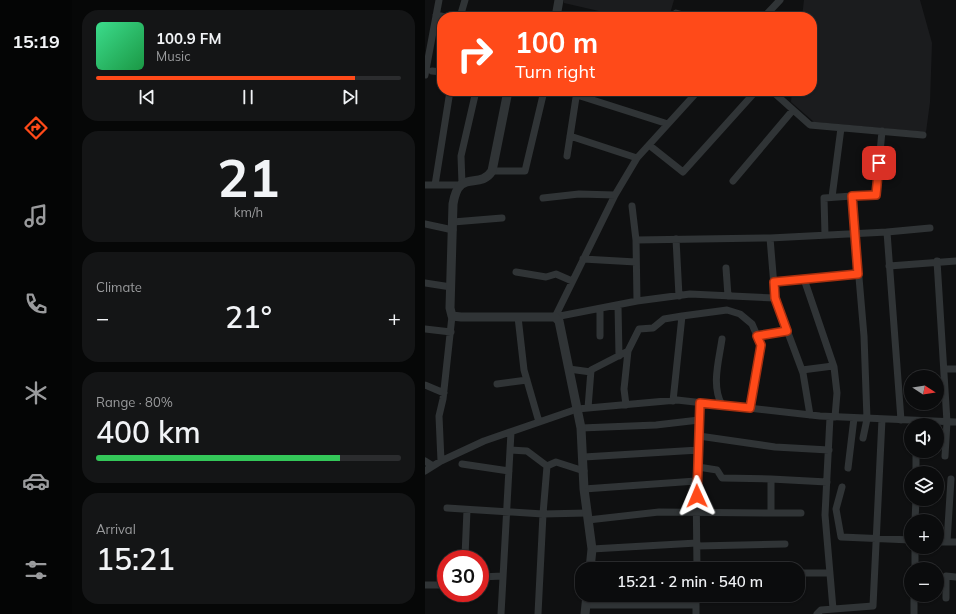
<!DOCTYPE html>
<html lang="en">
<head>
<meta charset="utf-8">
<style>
	:root { --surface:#0b0c0d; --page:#141516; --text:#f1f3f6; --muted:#9a9b9d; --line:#2b2c2e; --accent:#ff4a19 }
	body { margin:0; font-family:Mulish,sans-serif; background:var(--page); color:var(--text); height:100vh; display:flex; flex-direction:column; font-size:15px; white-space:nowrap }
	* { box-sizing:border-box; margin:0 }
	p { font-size:13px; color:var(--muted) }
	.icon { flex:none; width:22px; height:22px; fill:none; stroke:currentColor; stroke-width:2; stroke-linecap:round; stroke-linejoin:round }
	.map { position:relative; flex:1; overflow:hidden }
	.details { display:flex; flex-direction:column; gap:10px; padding:10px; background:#060707; width:353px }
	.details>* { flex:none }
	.banner { position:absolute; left:12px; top:12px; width:380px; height:84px; border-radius:16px; box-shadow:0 1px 3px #0004,0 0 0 1px var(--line); background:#ff4a19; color:#fff; overflow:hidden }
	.needle { width:26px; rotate:102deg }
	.buttons { position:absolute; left:479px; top:370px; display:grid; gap:8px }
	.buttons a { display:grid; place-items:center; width:40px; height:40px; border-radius:50%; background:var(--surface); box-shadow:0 1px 3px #0004,0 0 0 1px var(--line); font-size:20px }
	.speed { position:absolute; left:12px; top:550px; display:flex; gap:8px; font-size:20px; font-weight:700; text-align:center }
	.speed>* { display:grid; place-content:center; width:52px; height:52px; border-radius:50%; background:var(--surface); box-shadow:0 1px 3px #0004,0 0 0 1px var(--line); line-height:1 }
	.speed .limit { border:6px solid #d22; background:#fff; color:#111 }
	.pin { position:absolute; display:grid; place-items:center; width:34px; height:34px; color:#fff; margin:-17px; border-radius:8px; box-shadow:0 2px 6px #0006 }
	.me { position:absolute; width:44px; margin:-22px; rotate:359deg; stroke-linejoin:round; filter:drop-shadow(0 0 3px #0008) }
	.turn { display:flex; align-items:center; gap:14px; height:84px; padding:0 12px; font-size:18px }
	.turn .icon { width:52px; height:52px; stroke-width:2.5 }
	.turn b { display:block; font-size:28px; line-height:34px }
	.big { font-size:30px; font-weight:600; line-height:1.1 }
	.details .widget { flex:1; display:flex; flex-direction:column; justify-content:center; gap:6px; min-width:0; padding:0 14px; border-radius:16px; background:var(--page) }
	.details .dial { align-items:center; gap:0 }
	.dial b { font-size:52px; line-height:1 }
	.song { display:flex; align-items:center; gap:12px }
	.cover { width:48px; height:48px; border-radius:6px; background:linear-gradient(135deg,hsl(150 70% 55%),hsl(140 70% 35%)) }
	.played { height:4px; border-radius:2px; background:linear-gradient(90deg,var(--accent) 85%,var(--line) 85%) }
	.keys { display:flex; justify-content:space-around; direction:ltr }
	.heat { display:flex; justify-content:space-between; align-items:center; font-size:22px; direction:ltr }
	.charge { height:6px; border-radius:3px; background:linear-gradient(90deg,#34c759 80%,var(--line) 0) }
	.trip { position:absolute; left:150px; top:562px; width:230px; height:40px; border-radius:16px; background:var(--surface); box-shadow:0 1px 3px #0004,0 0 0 1px var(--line); font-weight:600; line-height:40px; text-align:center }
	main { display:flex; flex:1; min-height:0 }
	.tab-bar { display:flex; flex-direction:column; width:72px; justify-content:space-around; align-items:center; background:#040505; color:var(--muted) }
	.tab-bar .icon { width:28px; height:28px }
	.tab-bar .on { color:var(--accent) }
	.tab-bar b { font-size:18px; color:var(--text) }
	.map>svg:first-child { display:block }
	.built { fill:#1b1c1e }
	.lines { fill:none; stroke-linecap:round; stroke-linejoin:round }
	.minor { stroke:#303436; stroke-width:7 }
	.tertiary { stroke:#303436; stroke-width:9 }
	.route-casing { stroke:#a63010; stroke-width:10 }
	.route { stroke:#ff4a19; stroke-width:7 }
</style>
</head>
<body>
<main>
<nav class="tab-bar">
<b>15:19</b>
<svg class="icon on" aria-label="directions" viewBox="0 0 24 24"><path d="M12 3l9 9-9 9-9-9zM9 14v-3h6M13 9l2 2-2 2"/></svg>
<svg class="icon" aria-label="music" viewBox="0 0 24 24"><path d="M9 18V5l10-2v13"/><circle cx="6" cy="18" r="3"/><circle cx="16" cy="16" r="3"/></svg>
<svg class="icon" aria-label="phone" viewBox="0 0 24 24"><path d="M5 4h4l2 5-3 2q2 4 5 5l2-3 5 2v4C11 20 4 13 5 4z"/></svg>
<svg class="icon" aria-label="climate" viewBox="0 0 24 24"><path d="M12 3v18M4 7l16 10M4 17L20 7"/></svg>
<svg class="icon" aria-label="car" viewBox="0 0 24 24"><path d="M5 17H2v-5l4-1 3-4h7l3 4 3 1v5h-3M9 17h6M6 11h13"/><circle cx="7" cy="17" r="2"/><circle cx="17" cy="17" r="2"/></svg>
<svg class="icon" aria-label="filters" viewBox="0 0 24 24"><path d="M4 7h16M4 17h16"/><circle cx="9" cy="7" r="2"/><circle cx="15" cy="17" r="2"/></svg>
</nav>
<section class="details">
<div class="widget">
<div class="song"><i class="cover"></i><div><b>100.9 FM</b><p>Music</p></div></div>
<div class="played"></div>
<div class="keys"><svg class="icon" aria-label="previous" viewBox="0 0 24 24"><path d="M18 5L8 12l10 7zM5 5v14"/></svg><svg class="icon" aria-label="pause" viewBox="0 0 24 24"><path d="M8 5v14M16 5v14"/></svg><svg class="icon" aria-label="next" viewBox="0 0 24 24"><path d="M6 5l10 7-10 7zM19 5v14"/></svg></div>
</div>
<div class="widget dial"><b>21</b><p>km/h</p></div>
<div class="widget"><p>Climate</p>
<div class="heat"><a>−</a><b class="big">21°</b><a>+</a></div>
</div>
<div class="widget"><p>Range · 80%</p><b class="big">400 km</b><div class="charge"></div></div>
<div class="widget"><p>Arrival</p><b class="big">15:21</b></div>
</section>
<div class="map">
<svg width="531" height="614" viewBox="0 0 531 614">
	<rect width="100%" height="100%" fill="#0f1011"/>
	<path class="built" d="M139,0H249L244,17H200L139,3Z
		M379,0H495L507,43L505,102L501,132L389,122L366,102L367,91H387V17H377Z"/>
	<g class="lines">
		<path class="minor" d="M251,13L265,17
			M11,15L20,17
			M35,17L40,0
			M339,17L355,0
			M7,71L17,72
			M0,75L14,0
			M41,91L50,93
			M259,91L268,96
			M347,91L385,125L498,135
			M152,95L243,124
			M145,136L212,158
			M224,145L258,172L331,91
			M142,156L152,91
			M67,171H100L119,91
			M308,181L368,110
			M37,184L36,156L51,91
			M0,185H34
			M10,185L25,91
			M427,196L451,195L457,131
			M407,197L416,128
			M118,198L154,194L190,195
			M207,206L211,240
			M28,222L77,218
			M0,224L28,230
			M462,232L505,228
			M400,235L399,198L427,196L439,336L442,419L438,438
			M345,238L350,298
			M251,239L254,296
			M158,259L211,262
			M512,261L522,422L520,456
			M464,266L531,261
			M301,268L303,296
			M91,272L121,277L131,274L147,281
			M379,279L409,367L412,393L410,417
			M349,282L433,274
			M0,283L26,287
			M212,301L211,240L345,238L462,232L476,420
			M193,305L194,356
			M175,309V336
			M257,316L302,310L315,314L327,324L336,345L325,408
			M93,317L99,370L114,422
			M130,317L212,301L265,294L350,298L378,373L385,415
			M130,317L190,195L212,158L273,91
			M0,329L26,332
			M332,336L362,331
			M144,369L166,372
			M519,369H531
			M377,370L408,366
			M72,384L102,380
			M0,385L19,393
			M201,405L199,389L203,351
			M297,405C286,386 294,360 297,339
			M163,408L166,370L203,351L214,329L228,328L239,319L257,316L248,401
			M405,417L400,515L408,609
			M156,428L231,425L274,420
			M274,436L350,447L404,450
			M85,450L102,451L122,466L131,462L159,471
			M159,457L274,450
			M0,461L8,466
			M16,461L59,441L152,409L252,400L395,416L531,422
			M37,464L84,471
			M122,466L118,514L162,513
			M273,467L292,470L297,478L346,479
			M423,468L429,418
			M0,471L16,461L14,416L18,399L27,316
			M491,473V451
			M417,487L411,509L416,537L486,540
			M159,489L271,481
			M22,508L118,514L113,614
			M346,513H376
			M163,520L234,512L346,513V479L402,482
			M490,521L491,499
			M512,542H531
			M522,542L526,479
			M272,546L360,544
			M167,549L272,543
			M40,556L42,510
			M272,569L271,481L275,403
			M490,569V547
			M373,573H405
			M55,577L78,576
			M0,585H15
			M521,598V576L531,577
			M161,605H271
			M76,614L86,432
			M271,614V595
			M392,614L396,610L448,606L457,419
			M489,614V595"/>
		<path class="tertiary" d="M131,17L134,0
			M83,91L67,171C54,191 34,167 28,204L25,308L27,316L36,317H130L134,321L156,428L159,489L167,549L165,569
			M160,614L162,595"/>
	</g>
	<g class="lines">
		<defs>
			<path id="route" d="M272,496L275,403L325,408L336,345L332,336L362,331L350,298L349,282L433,274L427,196L451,195L454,163"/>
		</defs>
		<use href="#route" class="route-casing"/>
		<use href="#route" class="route"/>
	</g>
</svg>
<div class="buttons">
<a><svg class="needle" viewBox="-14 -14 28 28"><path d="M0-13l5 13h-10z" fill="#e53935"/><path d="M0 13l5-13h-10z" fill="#9a9b9d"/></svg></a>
<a><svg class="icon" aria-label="sound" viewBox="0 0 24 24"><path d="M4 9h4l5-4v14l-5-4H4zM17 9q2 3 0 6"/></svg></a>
<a><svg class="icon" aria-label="layers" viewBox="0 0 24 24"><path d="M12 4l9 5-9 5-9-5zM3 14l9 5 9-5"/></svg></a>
<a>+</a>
<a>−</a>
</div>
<div class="speed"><div class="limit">30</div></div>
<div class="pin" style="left:454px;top:163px;background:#d93025"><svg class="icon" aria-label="arrive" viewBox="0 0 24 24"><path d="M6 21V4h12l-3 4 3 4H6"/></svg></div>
<svg class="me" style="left:272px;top:496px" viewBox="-20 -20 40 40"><path d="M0-17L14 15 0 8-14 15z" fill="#ff4a19" stroke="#fff" stroke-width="4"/></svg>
<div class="trip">15:21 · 2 min · 540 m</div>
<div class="banner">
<div class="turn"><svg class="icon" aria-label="right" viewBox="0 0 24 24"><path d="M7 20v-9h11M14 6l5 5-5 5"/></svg><div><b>100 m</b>Turn right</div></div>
</div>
</div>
</main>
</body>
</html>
